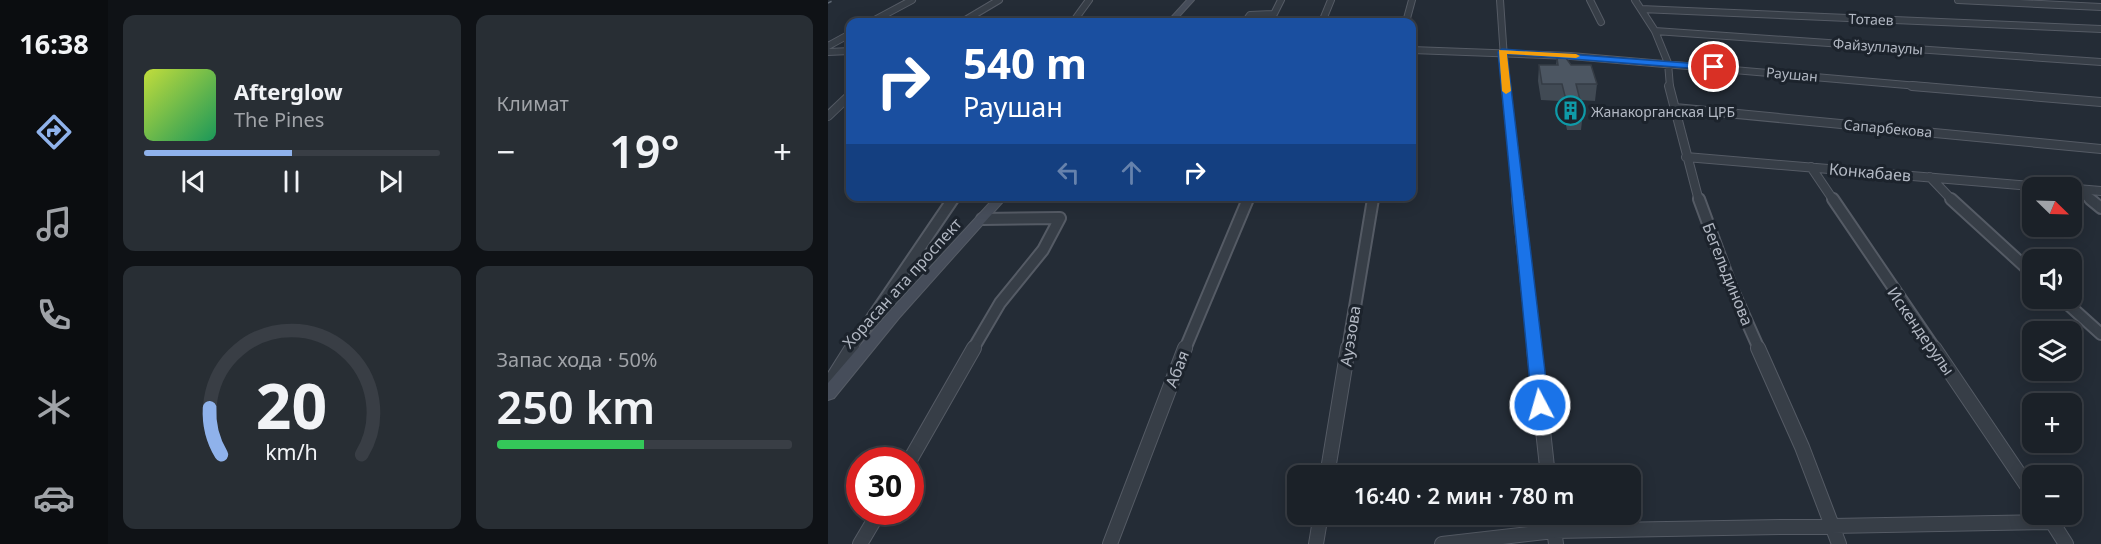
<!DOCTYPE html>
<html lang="ru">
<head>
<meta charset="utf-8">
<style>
	:root { --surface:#1b2128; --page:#282e34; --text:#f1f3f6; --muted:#a0a3a8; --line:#393e45; --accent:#8fb2eb }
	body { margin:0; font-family:"Noto Sans",sans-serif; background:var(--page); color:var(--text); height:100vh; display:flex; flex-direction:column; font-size:22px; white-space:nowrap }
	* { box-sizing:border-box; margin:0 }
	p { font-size:20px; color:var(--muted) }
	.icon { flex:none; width:33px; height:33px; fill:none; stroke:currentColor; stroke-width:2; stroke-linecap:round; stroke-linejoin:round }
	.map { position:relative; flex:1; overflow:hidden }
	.side { display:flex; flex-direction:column; gap:15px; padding:15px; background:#0f1216; width:720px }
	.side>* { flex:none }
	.guide { position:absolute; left:18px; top:18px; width:570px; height:183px; border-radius:12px; box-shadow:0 3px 15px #0003,0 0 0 2px var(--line); background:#1a4fa0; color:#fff; overflow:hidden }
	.needle { width:39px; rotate:113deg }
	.tools { position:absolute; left:1194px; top:177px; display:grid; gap:12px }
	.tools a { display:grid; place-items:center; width:60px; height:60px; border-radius:12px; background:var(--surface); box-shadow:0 3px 15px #0003,0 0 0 2px var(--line); font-size:30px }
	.speed { position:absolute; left:18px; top:447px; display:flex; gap:12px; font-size:30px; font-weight:700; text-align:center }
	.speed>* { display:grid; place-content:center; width:78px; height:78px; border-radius:50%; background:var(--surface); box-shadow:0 3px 15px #0003,0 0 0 2px var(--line); line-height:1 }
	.speed .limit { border:9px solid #d22; background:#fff; color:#111 }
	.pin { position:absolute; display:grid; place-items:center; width:51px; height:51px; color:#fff; margin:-26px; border:3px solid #fff; border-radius:50%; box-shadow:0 2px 6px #0007 }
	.me { position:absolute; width:66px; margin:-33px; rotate:354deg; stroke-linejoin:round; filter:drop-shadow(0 0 4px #0008) }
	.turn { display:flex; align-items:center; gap:21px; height:126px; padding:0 18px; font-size:27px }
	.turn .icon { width:78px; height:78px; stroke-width:2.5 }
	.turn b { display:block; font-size:42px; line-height:51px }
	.lanes { display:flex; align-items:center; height:57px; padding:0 18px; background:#0003; justify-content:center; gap:30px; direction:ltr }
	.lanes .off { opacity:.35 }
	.big { font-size:45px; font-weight:600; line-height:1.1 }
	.side .widget { flex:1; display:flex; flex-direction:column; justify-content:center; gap:9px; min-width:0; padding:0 21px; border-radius:12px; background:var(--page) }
	.side .dial { align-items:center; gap:0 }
	.dial svg { height:156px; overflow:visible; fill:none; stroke:var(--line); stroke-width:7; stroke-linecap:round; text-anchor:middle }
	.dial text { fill:var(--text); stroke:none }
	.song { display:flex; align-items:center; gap:18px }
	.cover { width:72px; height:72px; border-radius:9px; background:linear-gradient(135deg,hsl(70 70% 55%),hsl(150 70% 35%)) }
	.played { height:6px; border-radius:3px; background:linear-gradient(90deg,var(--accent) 50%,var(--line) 50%) }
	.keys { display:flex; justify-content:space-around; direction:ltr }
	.heat { display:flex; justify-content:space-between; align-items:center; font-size:33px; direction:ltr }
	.charge { height:9px; border-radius:4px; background:linear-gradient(90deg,#34c759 50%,var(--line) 0) }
	.side .tiles { flex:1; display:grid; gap:15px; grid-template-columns:repeat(2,1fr) }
	.trip { position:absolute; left:459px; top:465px; width:354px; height:60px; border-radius:12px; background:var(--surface); box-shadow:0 3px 15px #0003,0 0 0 2px var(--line); font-weight:600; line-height:60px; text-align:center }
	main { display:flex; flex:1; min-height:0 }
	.dock { display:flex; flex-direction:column; width:108px; justify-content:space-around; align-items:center; background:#0b0d10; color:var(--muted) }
	.dock .icon { width:42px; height:42px }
	.dock .selected { color:var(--accent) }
	.dock b { font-size:27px; color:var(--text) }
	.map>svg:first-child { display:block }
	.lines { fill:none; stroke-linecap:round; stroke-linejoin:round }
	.street-far3-casing { stroke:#555b65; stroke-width:8 }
	.street-far2-casing { stroke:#555b65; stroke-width:10 }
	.street-far1-casing { stroke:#555b65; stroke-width:14 }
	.street-casing { stroke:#555b65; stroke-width:16 }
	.secondary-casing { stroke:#555b65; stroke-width:2 }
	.street-far3 { stroke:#373e47; stroke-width:6 }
	.street-far2 { stroke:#373e47; stroke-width:8 }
	.street-far1 { stroke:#373e47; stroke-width:10 }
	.street { stroke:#373e47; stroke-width:14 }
	.secondary { fill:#464d5a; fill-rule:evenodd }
	.rail { stroke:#5e6773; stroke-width:1.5; stroke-dasharray:4 4; stroke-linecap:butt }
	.wall { fill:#414a54 }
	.building { fill:#4c5662; stroke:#353c45; stroke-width:1.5 }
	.route { fill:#1a73e8; stroke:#114b97; stroke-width:1.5 }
	.slow { fill:#f59e0b }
	.labels { text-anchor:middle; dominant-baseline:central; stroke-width:6; stroke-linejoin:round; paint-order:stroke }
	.far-street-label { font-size:14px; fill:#b2b8c3; stroke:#1c232c }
	.far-poi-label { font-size:14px; fill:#b2b8c3; stroke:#1c232c; text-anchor:start }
	.street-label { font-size:16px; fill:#b2b8c3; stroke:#1c232c }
</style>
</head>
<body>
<main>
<nav class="dock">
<b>16:38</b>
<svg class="icon selected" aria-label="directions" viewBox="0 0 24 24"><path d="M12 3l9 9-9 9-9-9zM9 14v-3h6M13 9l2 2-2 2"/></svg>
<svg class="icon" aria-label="music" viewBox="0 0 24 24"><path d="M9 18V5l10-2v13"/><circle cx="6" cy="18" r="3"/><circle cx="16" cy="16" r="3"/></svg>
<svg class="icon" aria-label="phone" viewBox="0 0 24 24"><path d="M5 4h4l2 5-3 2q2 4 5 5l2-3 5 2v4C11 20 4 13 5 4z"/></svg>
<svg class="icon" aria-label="climate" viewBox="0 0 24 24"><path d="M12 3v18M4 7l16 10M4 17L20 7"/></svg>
<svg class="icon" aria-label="car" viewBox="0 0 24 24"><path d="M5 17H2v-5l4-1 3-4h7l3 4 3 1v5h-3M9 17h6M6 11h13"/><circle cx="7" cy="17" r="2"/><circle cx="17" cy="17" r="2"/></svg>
</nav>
<section class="side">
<div class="tiles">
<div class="widget">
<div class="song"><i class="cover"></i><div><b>Afterglow</b><p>The Pines</p></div></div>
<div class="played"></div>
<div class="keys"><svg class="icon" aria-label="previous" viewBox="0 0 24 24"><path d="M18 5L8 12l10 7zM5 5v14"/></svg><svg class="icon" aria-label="pause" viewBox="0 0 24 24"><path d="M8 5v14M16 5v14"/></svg><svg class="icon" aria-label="next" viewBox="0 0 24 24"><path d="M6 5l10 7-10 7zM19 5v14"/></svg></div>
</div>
<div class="widget"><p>Климат</p>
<div class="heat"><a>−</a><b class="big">19°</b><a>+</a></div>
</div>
<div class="widget dial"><svg viewBox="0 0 100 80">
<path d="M14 69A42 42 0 1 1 86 69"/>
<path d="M14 69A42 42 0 0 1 8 45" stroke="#8fb2eb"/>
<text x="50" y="56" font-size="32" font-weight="700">20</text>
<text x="50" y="72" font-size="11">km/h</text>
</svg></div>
<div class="widget"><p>Запас хода · 50%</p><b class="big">250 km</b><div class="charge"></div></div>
</div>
</section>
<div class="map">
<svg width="1273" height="544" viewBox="0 0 1273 544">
	<rect width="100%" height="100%" fill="#242c36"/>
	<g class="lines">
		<defs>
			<path id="street-far3" d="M672,0L678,87
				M762,0L773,22
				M807,0L827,31L840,63L842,87
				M1130,0L1273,7
				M813,9L1273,29
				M43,22L84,0
				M134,22L171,0
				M245,22L261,0
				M417,22L422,15L446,14L453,0
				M494,22L503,0
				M578,22L584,0
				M827,31L1273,62
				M0,46L22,34
				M584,50L743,56L1102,87
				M0,52L22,51"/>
			<path id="street-far2" d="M678,86L690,201
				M841,86L871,201
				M1084,86L1273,102
				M847,108L1273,149
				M0,116L22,95
				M858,157L1226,188
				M983,167L1006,201
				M1102,177L1125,201
				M1249,189L1264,201
				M1249,189L1273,191
				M124,201L127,196
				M419,201L421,196
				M544,201L545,196"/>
			<path id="street-far1" d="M690,199L706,349
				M871,199L903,286L931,349
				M1005,199L1107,349
				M1123,199L1204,273
				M1262,199L1273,208
				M1233,298L1273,334
				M23,349L125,199
				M145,349L172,303L215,250L232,218L154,219
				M357,349L420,199
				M520,349L545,199"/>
			<path id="street" d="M706,348L720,476
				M930,348L974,447L1011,544
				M1106,348L1204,493
				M0,386L24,348
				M82,460L146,348
				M499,476L520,348
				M724,514L728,544
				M1219,514L1238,544
				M32,544L51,512
				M282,544L357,348
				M488,544L493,514
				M614,544L726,531L1224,522"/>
			<path id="secondary" d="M359,0H366L346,22H339Z
				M168,196H180L71,318L6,398L0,400V383L61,312Z"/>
		</defs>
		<use href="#street-far3" class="street-far3-casing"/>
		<use href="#street-far2" class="street-far2-casing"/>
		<use href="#street-far1" class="street-far1-casing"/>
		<use href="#street" class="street-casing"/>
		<use href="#secondary" class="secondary-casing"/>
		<use href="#street-far3" class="street-far3"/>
		<use href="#street-far2" class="street-far2"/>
		<use href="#street-far1" class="street-far1"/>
		<use href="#street" class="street"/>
		<use href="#secondary" class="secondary"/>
		<path class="rail" d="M0,3L6,0"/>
	</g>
	<path class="wall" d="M729,58L743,65L769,84L767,101L752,100L755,112L753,130H739L733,101L713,100L710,81L711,65H728Z"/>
	<path class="building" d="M729,58H738L743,65H763L769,84H748L755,112H741L734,84H714L711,65H730Z"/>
	<path class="route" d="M674,49L886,65L891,67L886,70L679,54L721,405L718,409L712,411L707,409L704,405L670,52Z"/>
	<path class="slow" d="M671,50L748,54L752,56L748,58L679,54L683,91L678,94L674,91Z"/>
	<defs>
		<symbol id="building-ring" viewBox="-11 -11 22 22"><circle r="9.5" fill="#1c232c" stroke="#0f9aa8" stroke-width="1.5"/><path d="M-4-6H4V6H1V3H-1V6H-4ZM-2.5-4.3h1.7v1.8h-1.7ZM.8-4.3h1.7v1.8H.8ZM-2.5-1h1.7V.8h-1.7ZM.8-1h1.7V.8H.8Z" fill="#0f9aa8"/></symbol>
	</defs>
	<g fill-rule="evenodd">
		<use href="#building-ring" x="726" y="94" width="33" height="33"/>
	</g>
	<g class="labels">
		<g class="far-street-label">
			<text transform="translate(1043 19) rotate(2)">Тотаев</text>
			<text transform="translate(1050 46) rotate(4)">Файзуллаулы</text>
			<text transform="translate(964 74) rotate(5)">Раушан</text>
			<text transform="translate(1060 128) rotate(5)">Сапарбекова</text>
		</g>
		<g class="far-poi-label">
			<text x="763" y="111">Жанакорганская ЦРБ</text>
		</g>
		<g class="street-label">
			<text transform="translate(1042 172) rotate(5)">Конкабаев</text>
			<text transform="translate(900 274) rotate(68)">Бегельдинова</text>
			<text transform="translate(74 283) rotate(-48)">Хорасан ата проспект</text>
			<text transform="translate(1093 331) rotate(55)">Искендерулы</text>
			<text transform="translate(522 336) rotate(-81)">Ауэзова</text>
			<text transform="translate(349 369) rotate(-69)">Абая</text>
		</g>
	</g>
</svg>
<div class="tools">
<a><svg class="needle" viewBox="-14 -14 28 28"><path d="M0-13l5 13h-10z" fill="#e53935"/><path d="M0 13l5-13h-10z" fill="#a0a3a8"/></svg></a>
<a><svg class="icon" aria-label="sound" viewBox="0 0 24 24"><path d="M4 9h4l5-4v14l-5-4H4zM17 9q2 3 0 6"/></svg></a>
<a><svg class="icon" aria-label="layers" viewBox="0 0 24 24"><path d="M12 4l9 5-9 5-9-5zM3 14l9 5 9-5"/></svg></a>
<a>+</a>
<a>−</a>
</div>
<div class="speed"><div class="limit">30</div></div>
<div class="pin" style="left:886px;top:67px;background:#d93025"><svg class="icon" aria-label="arrive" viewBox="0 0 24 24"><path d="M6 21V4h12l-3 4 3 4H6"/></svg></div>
<svg class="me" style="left:712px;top:405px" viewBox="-20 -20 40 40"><circle r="17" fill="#1a73e8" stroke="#fff" stroke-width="3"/><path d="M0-11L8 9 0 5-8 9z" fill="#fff"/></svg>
<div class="trip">16:40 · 2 мин · 780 m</div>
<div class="guide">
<div class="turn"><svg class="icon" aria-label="right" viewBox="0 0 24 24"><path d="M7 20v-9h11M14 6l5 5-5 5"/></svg><div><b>540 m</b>Раушан</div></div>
<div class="lanes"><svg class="icon off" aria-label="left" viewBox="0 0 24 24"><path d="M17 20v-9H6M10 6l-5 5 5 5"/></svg><svg class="icon off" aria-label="ahead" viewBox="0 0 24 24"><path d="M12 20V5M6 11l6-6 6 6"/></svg><svg class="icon" aria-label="right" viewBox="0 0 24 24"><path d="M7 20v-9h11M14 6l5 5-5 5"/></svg></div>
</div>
</div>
</main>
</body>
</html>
